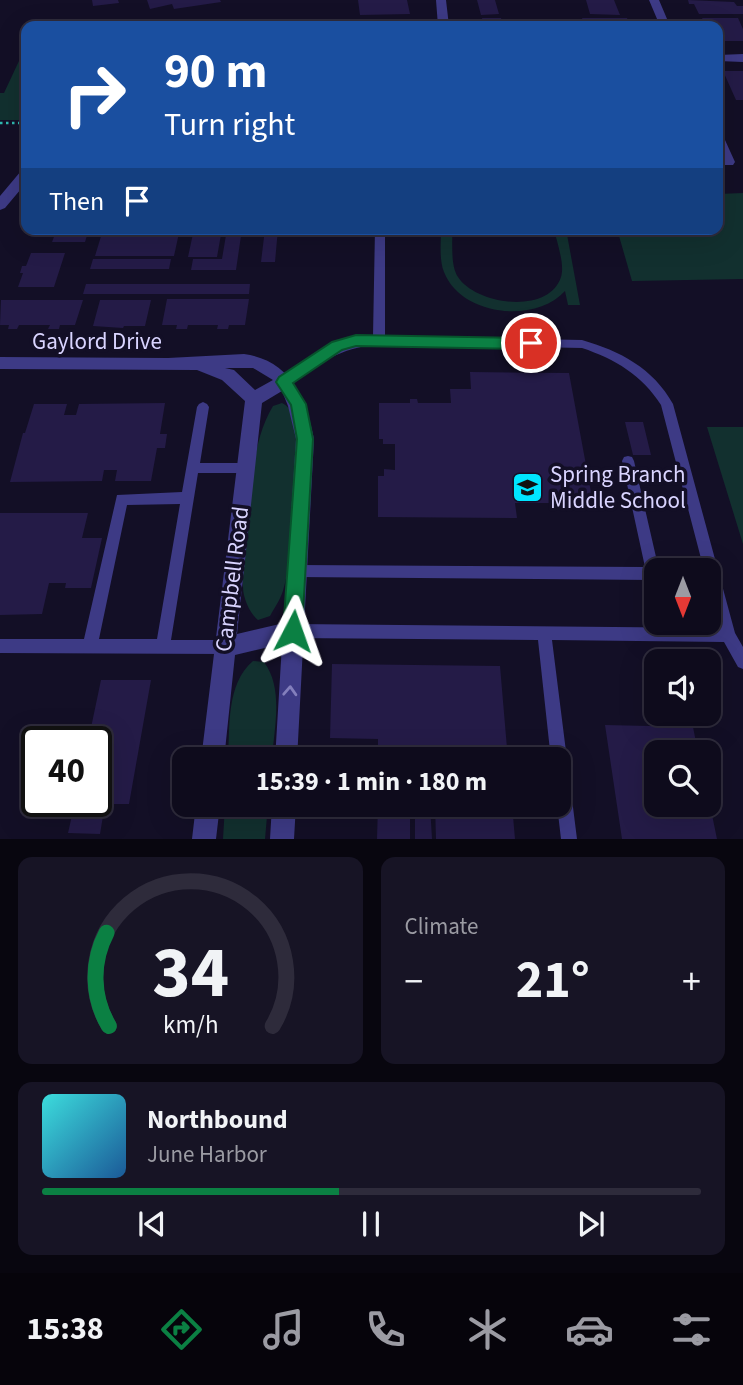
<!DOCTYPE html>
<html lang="en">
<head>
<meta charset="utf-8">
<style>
	:root { --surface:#0e0b1c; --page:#171425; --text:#f1f3f6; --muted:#9b9ba3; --line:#2e2b3b; --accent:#0b8043 }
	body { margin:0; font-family:"Source Sans 3",sans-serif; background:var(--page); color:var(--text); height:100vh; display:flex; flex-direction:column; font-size:26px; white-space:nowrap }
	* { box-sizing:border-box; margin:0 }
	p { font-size:23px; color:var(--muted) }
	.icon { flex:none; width:38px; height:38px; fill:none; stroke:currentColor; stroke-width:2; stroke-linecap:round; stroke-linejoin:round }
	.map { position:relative; height:839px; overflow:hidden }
	.drawer { display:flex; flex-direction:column; gap:18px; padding:18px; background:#08060f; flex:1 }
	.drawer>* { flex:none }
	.guide { position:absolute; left:21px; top:21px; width:702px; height:214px; border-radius:14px; box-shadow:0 7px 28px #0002,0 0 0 2px var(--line); background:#1a4fa0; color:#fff; overflow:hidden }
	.needle { width:46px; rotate:180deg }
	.tools { position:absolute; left:644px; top:558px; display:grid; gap:14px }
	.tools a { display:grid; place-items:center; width:77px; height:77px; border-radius:14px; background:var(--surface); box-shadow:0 7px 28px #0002,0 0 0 2px var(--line); font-size:35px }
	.speed { position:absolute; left:21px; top:726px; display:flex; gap:14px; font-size:35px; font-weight:700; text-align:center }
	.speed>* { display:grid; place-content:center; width:91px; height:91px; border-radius:50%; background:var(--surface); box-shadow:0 7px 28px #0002,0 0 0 2px var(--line); line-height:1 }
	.speed .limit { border:4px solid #111; border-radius:10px; background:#fff; color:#111 }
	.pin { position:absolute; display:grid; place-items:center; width:60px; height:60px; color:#fff; margin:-30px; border:4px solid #fff; border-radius:50%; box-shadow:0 2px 7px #0007 }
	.me { position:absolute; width:77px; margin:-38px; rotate:4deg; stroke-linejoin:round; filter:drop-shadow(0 0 5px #0008) }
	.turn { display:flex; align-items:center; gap:24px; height:147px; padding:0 28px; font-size:32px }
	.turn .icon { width:91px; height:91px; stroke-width:2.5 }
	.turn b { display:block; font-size:49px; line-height:60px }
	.then { display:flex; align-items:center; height:66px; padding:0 28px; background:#0003; gap:14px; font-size:26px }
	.big { font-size:52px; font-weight:700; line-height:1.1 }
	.drawer .tile { flex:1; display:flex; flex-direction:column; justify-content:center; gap:10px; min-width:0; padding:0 24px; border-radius:14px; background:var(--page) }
	.drawer .dial { align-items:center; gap:0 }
	.dial svg { height:182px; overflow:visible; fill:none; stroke:var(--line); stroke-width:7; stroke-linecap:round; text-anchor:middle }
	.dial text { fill:var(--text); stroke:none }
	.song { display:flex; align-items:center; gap:21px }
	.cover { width:84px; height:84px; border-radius:10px; background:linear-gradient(135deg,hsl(180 70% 55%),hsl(210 70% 35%)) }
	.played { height:7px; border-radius:4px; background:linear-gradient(90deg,var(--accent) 45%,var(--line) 45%) }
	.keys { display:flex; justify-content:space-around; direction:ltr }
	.heat { display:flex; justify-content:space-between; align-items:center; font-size:38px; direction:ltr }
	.drawer .tiles { flex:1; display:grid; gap:18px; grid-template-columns:1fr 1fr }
	.tile:last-child { grid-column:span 2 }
	.trip { position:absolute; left:172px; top:747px; width:399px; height:70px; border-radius:14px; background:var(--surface); box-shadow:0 7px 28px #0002,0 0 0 2px var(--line); font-weight:700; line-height:70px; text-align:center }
	.menu { display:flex; height:112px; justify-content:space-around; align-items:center; background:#06040b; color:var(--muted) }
	.menu .icon { width:49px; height:49px }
	.menu .on { color:var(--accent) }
	.menu b { font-size:32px; color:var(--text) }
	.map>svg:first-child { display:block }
	.green { fill:#12302f }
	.building { fill:#241b47 }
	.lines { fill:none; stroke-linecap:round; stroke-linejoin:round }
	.path { stroke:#2fb8b0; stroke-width:2.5; stroke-dasharray:2.5 3.5; stroke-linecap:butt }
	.service { fill:#3d3a85; fill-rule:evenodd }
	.minor { fill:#3d3a85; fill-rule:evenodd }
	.tertiary { fill:#3d3a85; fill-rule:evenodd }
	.oneway { stroke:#837fbc }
	.route { fill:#0b8043; stroke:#07532c; stroke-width:2 }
	.labels { text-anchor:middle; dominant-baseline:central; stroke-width:7; stroke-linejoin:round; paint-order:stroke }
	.street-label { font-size:23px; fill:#d9d4ff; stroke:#130f26 }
	.poi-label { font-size:23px; fill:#d9d4ff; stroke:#130f26; text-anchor:start }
</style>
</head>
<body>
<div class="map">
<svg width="743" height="839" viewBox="0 0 743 839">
	<rect width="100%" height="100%" fill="#130f26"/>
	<path class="green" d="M38,22L312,25L35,26Z
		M26,46V120H0V93H4Z
		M743,193V279L632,281L617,229H718V194Z
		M441,229H452C453,243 450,265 458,277C476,305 549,315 561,277C565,264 557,243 554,229H566L580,305H568L565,291C535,324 461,316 444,272C439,260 441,242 441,229Z
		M282,403C288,406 293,412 295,419C302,444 292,561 284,587C282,597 275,607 270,616L258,620C250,614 243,598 243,587C241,566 246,543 248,522C253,482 252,441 273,406Z
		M707,427H743V544Z
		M253,661L264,662C284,689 274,728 272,759H228C230,727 226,684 253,661Z
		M225,805H268L265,839H223Z"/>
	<path class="building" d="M92,0H118L119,3L93,6Z
		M147,0H220L221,2L174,9L172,4L150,9Z
		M358,0H407L410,14L360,15Z
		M477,0H495L499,14L481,15Z
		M586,0H614L620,15L590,14Z
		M688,0L734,2L737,6H743V14H699L694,4H689Z
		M482,18H501L503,26H479V23L483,24Z
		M582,18H627L630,26H584Z
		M702,18H738L743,29V41H718V26H706Z
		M361,21H406V26H361Z
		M723,71H743V100H736Z
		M57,229H89L85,242H52Z
		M194,229H222L217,257H188Z
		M227,229H242L236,270H191L193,259H222Z
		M265,229H278L275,262H261Z
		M102,233H179L174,256H95Z
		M31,253H65L54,287H18L23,273H20L22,266H26Z
		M93,259H171L169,269H90Z
		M86,284H250L249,294H83Z
		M167,299H249L245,325H229L228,329H217L218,325H188L187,329H176L177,325H162Z
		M1,300H83L75,325H60L59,329H48L50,325H19L17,329H8L9,325H0Z
		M100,300H151L145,326H124L123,328L93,326Z
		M470,372L569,373L593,503H515L517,518L378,517V476H384V469L395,470V444H383V439H379V403H410V399H417L418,403H451L450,389H471Z
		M165,403L160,434H167L165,448H157L151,481H115L117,470H104L102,481L10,482L23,433H25L34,404H67L64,415H76L79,404Z
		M625,422H643L651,455H633Z
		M0,513H88L82,538H102L91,588H65L66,583H49L42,614L0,615Z
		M332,664L500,666L508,760H433V745H409V760H378V739L330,738Z
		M101,680H151L129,804H105L100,834L68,833L75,802H96V742H88Z
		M605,725L693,727L698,752H656V805H710L717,839H622Z
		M414,747L429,748V760H414Z
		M378,805H410V839H377Z
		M415,805H430L432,839H415Z
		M435,805H512L515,839H436Z"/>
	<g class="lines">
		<path class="path" d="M0,123H26"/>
		<path class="service" d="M375,229H385V336L582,340C620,351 653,368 673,404L735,633L743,647V669L738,667L724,642L552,640L577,839H561L557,805H558V760H551L538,640L293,638L288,636L286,631L288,626L293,624L719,628L709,589V570H704L661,405C642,375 615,359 582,348L379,344C340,348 319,363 288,385H280L278,382L280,379C310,358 336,340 373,336Z
			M203,402L207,404L209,407L200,463H246L251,464L252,468L251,472L246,473H198L171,640H224L229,642L231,647L229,652L224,654L0,653V639H84L117,495L182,492L197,407L199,404ZM180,504L157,639H99L127,505Z
			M628,456L632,457L634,461L659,570H656V579L653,580L297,577L292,576L290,571L292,566L297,565L645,567L622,461L624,457Z"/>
		<path class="minor" d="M436,0H446L449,26H438Z
			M649,0H659L670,26H660Z
			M718,136L725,140L735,162L733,165H723C717,155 717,146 718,136Z"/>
		<path class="tertiary" d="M743,54V62L718,61V55Z
			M26,170V183L5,208L0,210V196L21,171Z
			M244,354C290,360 306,398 314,439L297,760H275L282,644L235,655L224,760H201L245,401L222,380L197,370L0,369V357L168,358ZM225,368H253L273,380L255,390L234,370ZM282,391L288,406L296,439L284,623L237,634L262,403Z
			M196,805H220L216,839H192Z
			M272,805H296L294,839H270Z"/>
	</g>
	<defs><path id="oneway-chevron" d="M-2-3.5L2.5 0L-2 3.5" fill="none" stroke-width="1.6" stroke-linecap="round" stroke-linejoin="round" transform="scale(1.75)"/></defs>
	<use class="oneway" href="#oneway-chevron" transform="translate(290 691) rotate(-87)"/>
	<path class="route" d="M356,335L531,338L539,343L531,349L356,346L342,350L293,383L306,404L313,439L302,631L300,637L293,640L286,637L283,631L297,439L291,405L276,382L279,377L332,342Z"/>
	<defs>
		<symbol id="school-square" viewBox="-11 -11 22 22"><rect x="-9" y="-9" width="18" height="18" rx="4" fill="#00e5ff" stroke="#130f26"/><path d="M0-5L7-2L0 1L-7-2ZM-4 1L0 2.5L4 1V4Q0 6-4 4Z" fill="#111"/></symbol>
	</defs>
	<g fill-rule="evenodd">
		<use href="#school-square" x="510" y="470" width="35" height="35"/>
	</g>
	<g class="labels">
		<g class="street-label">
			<text x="97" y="341">Gaylord Drive</text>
			<text transform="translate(232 579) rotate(-83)">Campbell Road</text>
		</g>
		<g class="poi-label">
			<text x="550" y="474">Spring Branch<tspan x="550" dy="26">Middle School</tspan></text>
		</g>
	</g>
</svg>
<div class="tools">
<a><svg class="needle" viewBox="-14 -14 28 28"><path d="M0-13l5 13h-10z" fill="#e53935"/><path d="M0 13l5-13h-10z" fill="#9b9ba3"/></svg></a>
<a><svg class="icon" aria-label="sound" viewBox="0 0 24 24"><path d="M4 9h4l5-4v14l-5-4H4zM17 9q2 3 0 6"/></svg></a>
<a><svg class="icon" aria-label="search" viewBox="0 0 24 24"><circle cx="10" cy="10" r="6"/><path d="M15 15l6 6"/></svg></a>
</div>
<div class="speed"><div class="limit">40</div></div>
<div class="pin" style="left:531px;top:343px;background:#d93025"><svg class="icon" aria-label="arrive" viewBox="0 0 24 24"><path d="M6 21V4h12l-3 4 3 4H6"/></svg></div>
<svg class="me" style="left:293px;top:631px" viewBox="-20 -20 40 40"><path d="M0-17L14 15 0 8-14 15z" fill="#0b8043" stroke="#fff" stroke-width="4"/></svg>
<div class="trip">15:39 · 1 min · 180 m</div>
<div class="guide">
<div class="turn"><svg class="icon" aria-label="right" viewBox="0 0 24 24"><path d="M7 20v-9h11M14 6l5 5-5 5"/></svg><div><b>90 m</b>Turn right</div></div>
<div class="then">Then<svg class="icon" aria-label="arrive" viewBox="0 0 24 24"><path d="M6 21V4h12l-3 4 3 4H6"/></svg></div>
</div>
</div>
<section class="drawer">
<div class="tiles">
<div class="tile dial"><svg viewBox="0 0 100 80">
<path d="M14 69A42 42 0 1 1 86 69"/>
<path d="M14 69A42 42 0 0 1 13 28" stroke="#0b8043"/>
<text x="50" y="56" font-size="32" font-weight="700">34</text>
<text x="50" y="72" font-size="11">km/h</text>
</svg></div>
<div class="tile"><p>Climate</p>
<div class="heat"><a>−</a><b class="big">21°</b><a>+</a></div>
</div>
<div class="tile">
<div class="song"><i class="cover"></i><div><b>Northbound</b><p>June Harbor</p></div></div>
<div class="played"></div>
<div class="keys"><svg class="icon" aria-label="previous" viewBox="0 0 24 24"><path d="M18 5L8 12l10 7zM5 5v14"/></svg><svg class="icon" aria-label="pause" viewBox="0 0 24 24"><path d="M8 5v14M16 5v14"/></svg><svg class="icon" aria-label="next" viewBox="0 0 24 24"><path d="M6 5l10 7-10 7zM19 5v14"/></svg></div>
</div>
</div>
</section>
<nav class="menu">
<b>15:38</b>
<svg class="icon on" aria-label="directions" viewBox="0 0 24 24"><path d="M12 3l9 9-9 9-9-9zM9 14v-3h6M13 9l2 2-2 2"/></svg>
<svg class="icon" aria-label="music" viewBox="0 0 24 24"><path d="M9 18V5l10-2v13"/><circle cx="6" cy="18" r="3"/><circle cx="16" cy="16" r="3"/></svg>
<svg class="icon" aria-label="phone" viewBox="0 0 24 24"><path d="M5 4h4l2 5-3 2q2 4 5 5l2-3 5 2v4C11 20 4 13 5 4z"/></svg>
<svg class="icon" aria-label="climate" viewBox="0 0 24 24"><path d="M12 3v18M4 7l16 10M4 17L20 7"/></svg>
<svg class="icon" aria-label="car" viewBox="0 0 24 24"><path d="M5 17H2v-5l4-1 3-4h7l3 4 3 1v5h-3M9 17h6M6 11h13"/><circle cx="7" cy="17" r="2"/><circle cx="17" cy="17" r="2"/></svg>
<svg class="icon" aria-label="filters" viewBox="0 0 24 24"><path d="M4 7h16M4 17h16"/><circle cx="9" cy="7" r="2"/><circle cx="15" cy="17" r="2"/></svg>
</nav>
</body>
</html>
